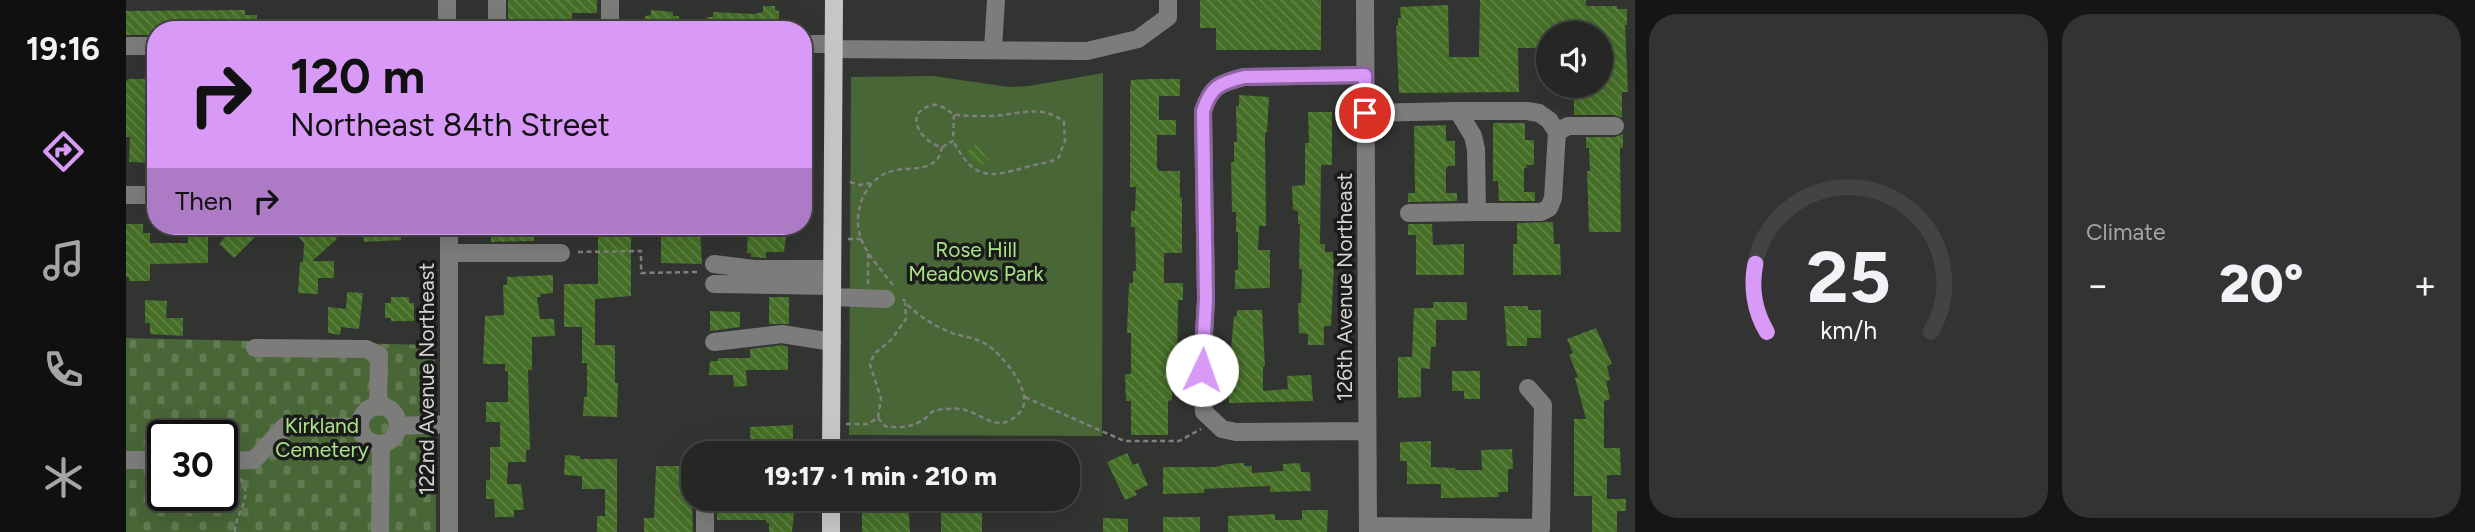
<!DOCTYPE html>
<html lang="en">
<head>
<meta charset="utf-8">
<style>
	:root { --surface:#262725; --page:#323332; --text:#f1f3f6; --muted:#a4a5a7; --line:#424442; --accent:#d99af7 }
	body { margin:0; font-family:Figtree,sans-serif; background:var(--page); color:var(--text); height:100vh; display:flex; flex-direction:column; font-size:26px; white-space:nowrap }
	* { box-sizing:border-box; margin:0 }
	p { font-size:23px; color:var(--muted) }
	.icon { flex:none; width:38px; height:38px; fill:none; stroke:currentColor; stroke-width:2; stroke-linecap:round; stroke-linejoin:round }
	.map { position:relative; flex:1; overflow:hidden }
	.drawer { display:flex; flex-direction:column; gap:14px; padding:14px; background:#151514; width:840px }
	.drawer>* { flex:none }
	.hud { position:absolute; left:21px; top:21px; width:665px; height:214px; border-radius:28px; box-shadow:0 7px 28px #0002,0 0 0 2px var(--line); background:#d99af7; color:#111; overflow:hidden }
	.controls { position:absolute; left:1410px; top:21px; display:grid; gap:14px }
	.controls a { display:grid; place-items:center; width:77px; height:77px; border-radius:50%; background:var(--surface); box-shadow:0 7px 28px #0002,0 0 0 2px var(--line); font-size:35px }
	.speed { position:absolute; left:21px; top:420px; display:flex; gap:14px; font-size:35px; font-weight:700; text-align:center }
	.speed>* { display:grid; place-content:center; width:91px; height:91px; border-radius:50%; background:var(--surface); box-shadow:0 7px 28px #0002,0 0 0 2px var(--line); line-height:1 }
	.speed .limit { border:4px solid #111; border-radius:10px; background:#fff; color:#111 }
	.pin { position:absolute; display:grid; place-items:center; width:60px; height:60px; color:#fff; margin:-30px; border:4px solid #fff; border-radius:50%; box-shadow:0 2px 7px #0007 }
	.me { position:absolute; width:77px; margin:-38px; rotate:3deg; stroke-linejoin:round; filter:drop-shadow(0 0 5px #0008) }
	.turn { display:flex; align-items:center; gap:24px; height:147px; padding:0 28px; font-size:32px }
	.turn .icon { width:91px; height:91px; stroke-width:2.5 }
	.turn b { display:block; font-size:49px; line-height:60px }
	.then { display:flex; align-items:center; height:66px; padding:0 28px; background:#0003; gap:14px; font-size:26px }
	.big { font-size:52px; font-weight:800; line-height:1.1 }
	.drawer .card { flex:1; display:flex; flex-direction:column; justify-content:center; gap:10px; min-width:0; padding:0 24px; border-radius:28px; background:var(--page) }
	.drawer .dial { align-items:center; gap:0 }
	.dial svg { height:182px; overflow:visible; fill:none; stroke:var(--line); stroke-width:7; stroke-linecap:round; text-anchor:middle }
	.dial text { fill:var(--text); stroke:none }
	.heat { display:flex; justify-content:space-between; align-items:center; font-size:38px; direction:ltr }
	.drawer .tiles { flex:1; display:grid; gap:14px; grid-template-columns:repeat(2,1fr) }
	.trip { position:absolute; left:555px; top:441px; width:399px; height:70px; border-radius:28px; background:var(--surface); box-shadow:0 7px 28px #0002,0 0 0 2px var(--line); font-weight:800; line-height:70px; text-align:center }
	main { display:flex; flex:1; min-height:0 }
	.tabs { display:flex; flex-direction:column; width:126px; justify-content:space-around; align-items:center; background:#0f100f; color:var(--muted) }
	.tabs .icon { width:49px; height:49px }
	.tabs .selected { color:var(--accent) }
	.tabs b { font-size:32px; color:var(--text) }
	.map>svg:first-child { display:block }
	.cemetery { fill:url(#cemetery-stones); fill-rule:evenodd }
	.park { fill:#486636 }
	.building { fill:url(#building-back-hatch) }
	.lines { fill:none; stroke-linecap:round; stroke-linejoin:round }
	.path { stroke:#7f807e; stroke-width:2.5; stroke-dasharray:5 3.5; stroke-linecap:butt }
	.minor { stroke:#7c7d7b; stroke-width:18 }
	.major { stroke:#c4c7c3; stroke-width:18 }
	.route-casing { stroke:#8d64a1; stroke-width:18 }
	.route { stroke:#d99af7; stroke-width:12 }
	.labels { text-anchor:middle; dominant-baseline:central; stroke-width:7; stroke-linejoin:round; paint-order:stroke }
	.park-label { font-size:21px; fill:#a9e583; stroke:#1a1b1a }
	.street-label { font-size:21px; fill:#d4d5d3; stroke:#1a1b1a }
</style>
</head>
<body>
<main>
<nav class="tabs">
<b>19:16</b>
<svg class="icon selected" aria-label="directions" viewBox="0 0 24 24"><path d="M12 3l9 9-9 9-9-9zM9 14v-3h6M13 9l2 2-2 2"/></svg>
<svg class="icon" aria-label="music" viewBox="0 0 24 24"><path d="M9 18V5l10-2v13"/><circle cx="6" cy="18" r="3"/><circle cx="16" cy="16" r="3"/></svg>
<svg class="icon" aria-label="phone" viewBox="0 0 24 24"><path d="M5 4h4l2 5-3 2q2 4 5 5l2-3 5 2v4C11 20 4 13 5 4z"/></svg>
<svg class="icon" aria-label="climate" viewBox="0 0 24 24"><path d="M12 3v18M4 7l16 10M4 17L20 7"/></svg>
</nav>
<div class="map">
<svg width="1509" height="532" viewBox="0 0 1509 532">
	<defs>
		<pattern id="cemetery-stones" width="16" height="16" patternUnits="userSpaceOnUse" patternTransform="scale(1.75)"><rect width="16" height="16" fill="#486636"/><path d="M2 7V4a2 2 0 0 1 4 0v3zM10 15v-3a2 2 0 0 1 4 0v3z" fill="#627b52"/></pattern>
		<pattern id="building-back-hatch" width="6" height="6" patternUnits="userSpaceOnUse" patternTransform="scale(1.75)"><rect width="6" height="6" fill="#456f27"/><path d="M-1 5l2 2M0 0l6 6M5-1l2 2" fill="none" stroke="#5f8345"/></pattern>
	</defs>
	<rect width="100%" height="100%" fill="#323431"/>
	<path class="cemetery" d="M0,338L309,345L310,532H0ZM37,436H96V495H37Z"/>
	<path class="park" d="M977,73L976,436L723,435L725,77L807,76L883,87L903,86Z"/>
	<path class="building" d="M382,0H471V13H446V23H436V30H410V24L382,23Z
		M1074,0H1195V50H1090V28H1074Z
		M1354,0H1460V6H1491V9H1501V25H1499L1502,92H1496V118L1489,115H1448V86H1475V33H1423V46L1420,48H1392L1393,92L1273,93L1270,25L1272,26V18H1275L1274,7L1322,5L1323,57H1353Z
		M637,6H649V10L653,11V30H581V17H587V12L628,14L637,12Z
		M119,10V15H131V29L30,30V35H0V11Z
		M525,10L547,12V16H553V30H518L519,16L525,15Z
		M2,79H30V163L3,162L4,137H0V82Z
		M1025,79H1054V96H1033V120H1050V135H1031V168L1033,171H1054V198L1056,197V253H1038V283H1057V300H1052L1051,367H1046V400L1042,401V435H1005V401H1000L999,374H1005V333H1001L1003,283H1007V271H1010L1009,227H1005V211H1009L1010,187H1004V88L1005,80Z
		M1113,95L1143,97L1141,132H1139L1140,226H1133L1132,250H1144V288L1109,289V270H1112V232H1110V212H1106L1105,162H1108V142H1111L1110,106H1113Z
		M1182,112H1206V165H1195L1194,244H1199V252H1207L1208,267L1205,326H1198V345H1182V334L1173,333L1172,303H1175L1176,269H1173L1174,224H1172V211L1167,210L1166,186L1179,185V143H1183Z
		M1367,123H1399V140H1408V165H1400L1401,168H1398V192H1409V201H1373L1372,181H1367Z
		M1320,125V141H1329V166H1322L1320,169V193H1331V201L1282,202V193H1289L1288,126Z
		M1497,134V148H1494L1495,232H1463L1461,171H1464L1463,148H1460V137H1489Z
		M850,144L863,160L853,168L840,152Z
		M1427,222L1428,244H1434L1435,275H1387V244H1391V223Z
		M0,224H17V233H24V243H62V237H82V263L24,264V281H3V277H0Z
		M1282,224H1306L1307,245L1338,244V275H1290V235H1282Z
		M108,226H125L133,233L108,258L93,244L100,236H118Z
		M163,226H200L211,239L186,261H208V278H192V294L172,293L174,262H177L178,243Z
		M237,226H275V240L238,242Z
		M366,226H408V241L365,242Z
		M472,226H505V296L469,299V345H489V383H492L491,417L457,416L458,397H461V363H456V327H438V284H472Z
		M622,226H661L658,252H640V258L625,257V253H621Z
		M535,230H574L576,264L535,263Z
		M427,275V293L414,294L415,297H411L414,319H428L429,336L406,337V370H402L404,450H400V462H382L381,484H395L398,510H388V517H369L368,499H360V480H364V447H374V422H360V402H382V371H379V364H357L359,316L378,315L377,285H381V277Z
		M221,292L237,293L233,329L215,327L214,335L202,333V307L220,309Z
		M265,297H283V303H288V321H265V318H259V303H265Z
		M643,297H663V324H643Z
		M19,300L41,301L40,318H57V336L24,334V323H19Z
		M1307,302H1341V320H1310V347H1305L1304,369L1295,368V397L1272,398V357H1286L1288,308H1307Z
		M1378,306H1402V310H1415V338H1401V346H1381Z
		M1111,310H1136L1139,366L1137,367V391L1162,389L1161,376L1185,375L1187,401L1103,403L1101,349H1105L1108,316H1111Z
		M584,311L614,312V327L584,331Z
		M1470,328L1486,364L1481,366L1484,380L1480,381L1484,399L1478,401V448H1494L1495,475H1481V499H1500V511H1491V532H1466V496H1448V419H1460L1449,378L1452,377L1443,355L1447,353L1441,339Z
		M656,345L662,347V370H620L621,386L608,387L607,375H583L584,361H592V358H624V349Z
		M1326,371H1354V399H1338V391H1326Z
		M667,425V441H657V452L625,453L624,427Z
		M1305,441V467L1329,468V470H1356L1355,450L1386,449L1387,469H1382V492H1372L1373,497L1315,498V484H1281V461H1274V442Z
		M1001,453L1007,465L1012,463L1022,485L1009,491L1011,495L999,500L981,462Z
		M439,455L454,456V459H491V532H471V516H479V489H456V476L438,475Z
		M1118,463V466H1126V473L1157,471V464L1174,463L1175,472H1184L1185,491L1144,492V486L1120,487L1078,489V493L1037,494V467H1089L1102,464Z
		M530,466H563L562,494H566L567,532H518V518H528Z
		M591,499H666V505L669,504L666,532H643V523H640V520H591Z
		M749,499H782L784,532H736V512H749Z
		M815,508H856V532H815Z
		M1176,510H1202L1201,532H1102V516L1149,514V520H1173L1176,519Z
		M1037,517H1074V532H1037Z
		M977,518L1002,519V532H977Z"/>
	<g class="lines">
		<path class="path" d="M816,147L827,141L828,115
			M724,182L733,185L744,183
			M722,239H735
			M452,252L515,251V273L573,272
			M742,284V252
			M767,285C756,271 743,257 736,241C725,216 737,181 763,172C776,167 793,171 805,164C813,161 814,154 816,147C796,143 777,115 803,106C817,101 821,114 832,115C840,116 850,116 859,116C886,117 915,102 938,122L939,140L933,157C923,164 913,163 901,167C860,178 849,180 827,141
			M899,397L998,441H1053L1075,429
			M752,418L759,426C771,428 784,428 795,421C800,419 803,413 808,411C815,409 827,408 834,409C849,411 860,422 874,423C883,423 892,416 896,409C907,390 875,354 860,344C850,338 840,337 829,334C813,329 786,313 777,299
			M720,424H741L752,418L755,398L744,365L748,354L765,340L780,319L779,303
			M109,532C110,508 130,499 112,475"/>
		<path class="minor" d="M371,0V30
			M484,0V30
			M1239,0L1242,532
			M321,30V0
			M677,44H707
			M0,46H30
			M707,49L961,51L1012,39L1042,17V0
			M867,49L870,0
			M1239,75L1118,77C1094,83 1085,86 1077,111L1080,299L1076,370L1078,412L1096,429L1110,432L1241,431
			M1239,113L1332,111L1347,136L1350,149L1351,212H1415L1423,208L1427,198L1431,132L1423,120L1413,113L1401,111H1332
			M1431,132L1442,126H1489
			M0,195H30
			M1283,213L1351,212
			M324,253H435
			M588,264L628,269H706
			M588,284L706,286
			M706,297L760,299
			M588,342L656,334L706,342
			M129,348L240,349L253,355L252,407
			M234 425a19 19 0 1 1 38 0a19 19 0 1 1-38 0Z
			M272,426L322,424
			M0,460H37
			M96,461L128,460L159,426L234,427
			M1242,526L1415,528L1417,405L1402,388
			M254,532L255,444
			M323,532V226
			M579,532V499"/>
		<path class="major" d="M705,453L708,0
			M705,532V499"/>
	</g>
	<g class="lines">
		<defs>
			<path id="route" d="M1076,370L1080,299L1077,111C1085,86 1094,83 1118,77L1239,75V113"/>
		</defs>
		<use href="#route" class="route-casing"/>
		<use href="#route" class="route"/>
	</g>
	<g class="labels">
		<g class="park-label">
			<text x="850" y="249">Rose Hill<tspan x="850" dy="24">Meadows Park</tspan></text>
			<text x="196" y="425">Kirkland<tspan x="196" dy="24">Cemetery</tspan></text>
		</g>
		<g class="street-label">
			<text transform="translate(1218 287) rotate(-90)">126th Avenue Northeast</text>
			<text transform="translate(300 379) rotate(-90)">122nd Avenue Northeast</text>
		</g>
	</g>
</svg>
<div class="controls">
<a><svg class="icon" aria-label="sound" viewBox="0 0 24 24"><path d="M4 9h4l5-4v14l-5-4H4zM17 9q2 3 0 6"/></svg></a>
</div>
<div class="speed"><div class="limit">30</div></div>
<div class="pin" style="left:1239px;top:113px;background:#d93025"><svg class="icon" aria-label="arrive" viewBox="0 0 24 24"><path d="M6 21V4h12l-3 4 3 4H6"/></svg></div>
<svg class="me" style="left:1076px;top:370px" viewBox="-20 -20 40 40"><circle r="19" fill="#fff"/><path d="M0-13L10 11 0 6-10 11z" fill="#d99af7"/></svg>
<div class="trip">19:17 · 1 min · 210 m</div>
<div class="hud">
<div class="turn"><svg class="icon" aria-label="right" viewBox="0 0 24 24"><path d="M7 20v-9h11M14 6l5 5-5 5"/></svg><div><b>120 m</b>Northeast 84th Street</div></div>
<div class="then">Then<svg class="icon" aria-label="right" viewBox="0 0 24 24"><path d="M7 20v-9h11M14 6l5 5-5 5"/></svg></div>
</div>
</div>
<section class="drawer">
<div class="tiles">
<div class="card dial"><svg viewBox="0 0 100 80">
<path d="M14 69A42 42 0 1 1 86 69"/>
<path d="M14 69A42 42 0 0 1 9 39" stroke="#d99af7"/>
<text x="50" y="56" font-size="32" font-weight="700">25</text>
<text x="50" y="72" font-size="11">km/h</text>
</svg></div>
<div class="card"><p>Climate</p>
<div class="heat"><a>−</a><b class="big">20°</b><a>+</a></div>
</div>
</div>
</section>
</main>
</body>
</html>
